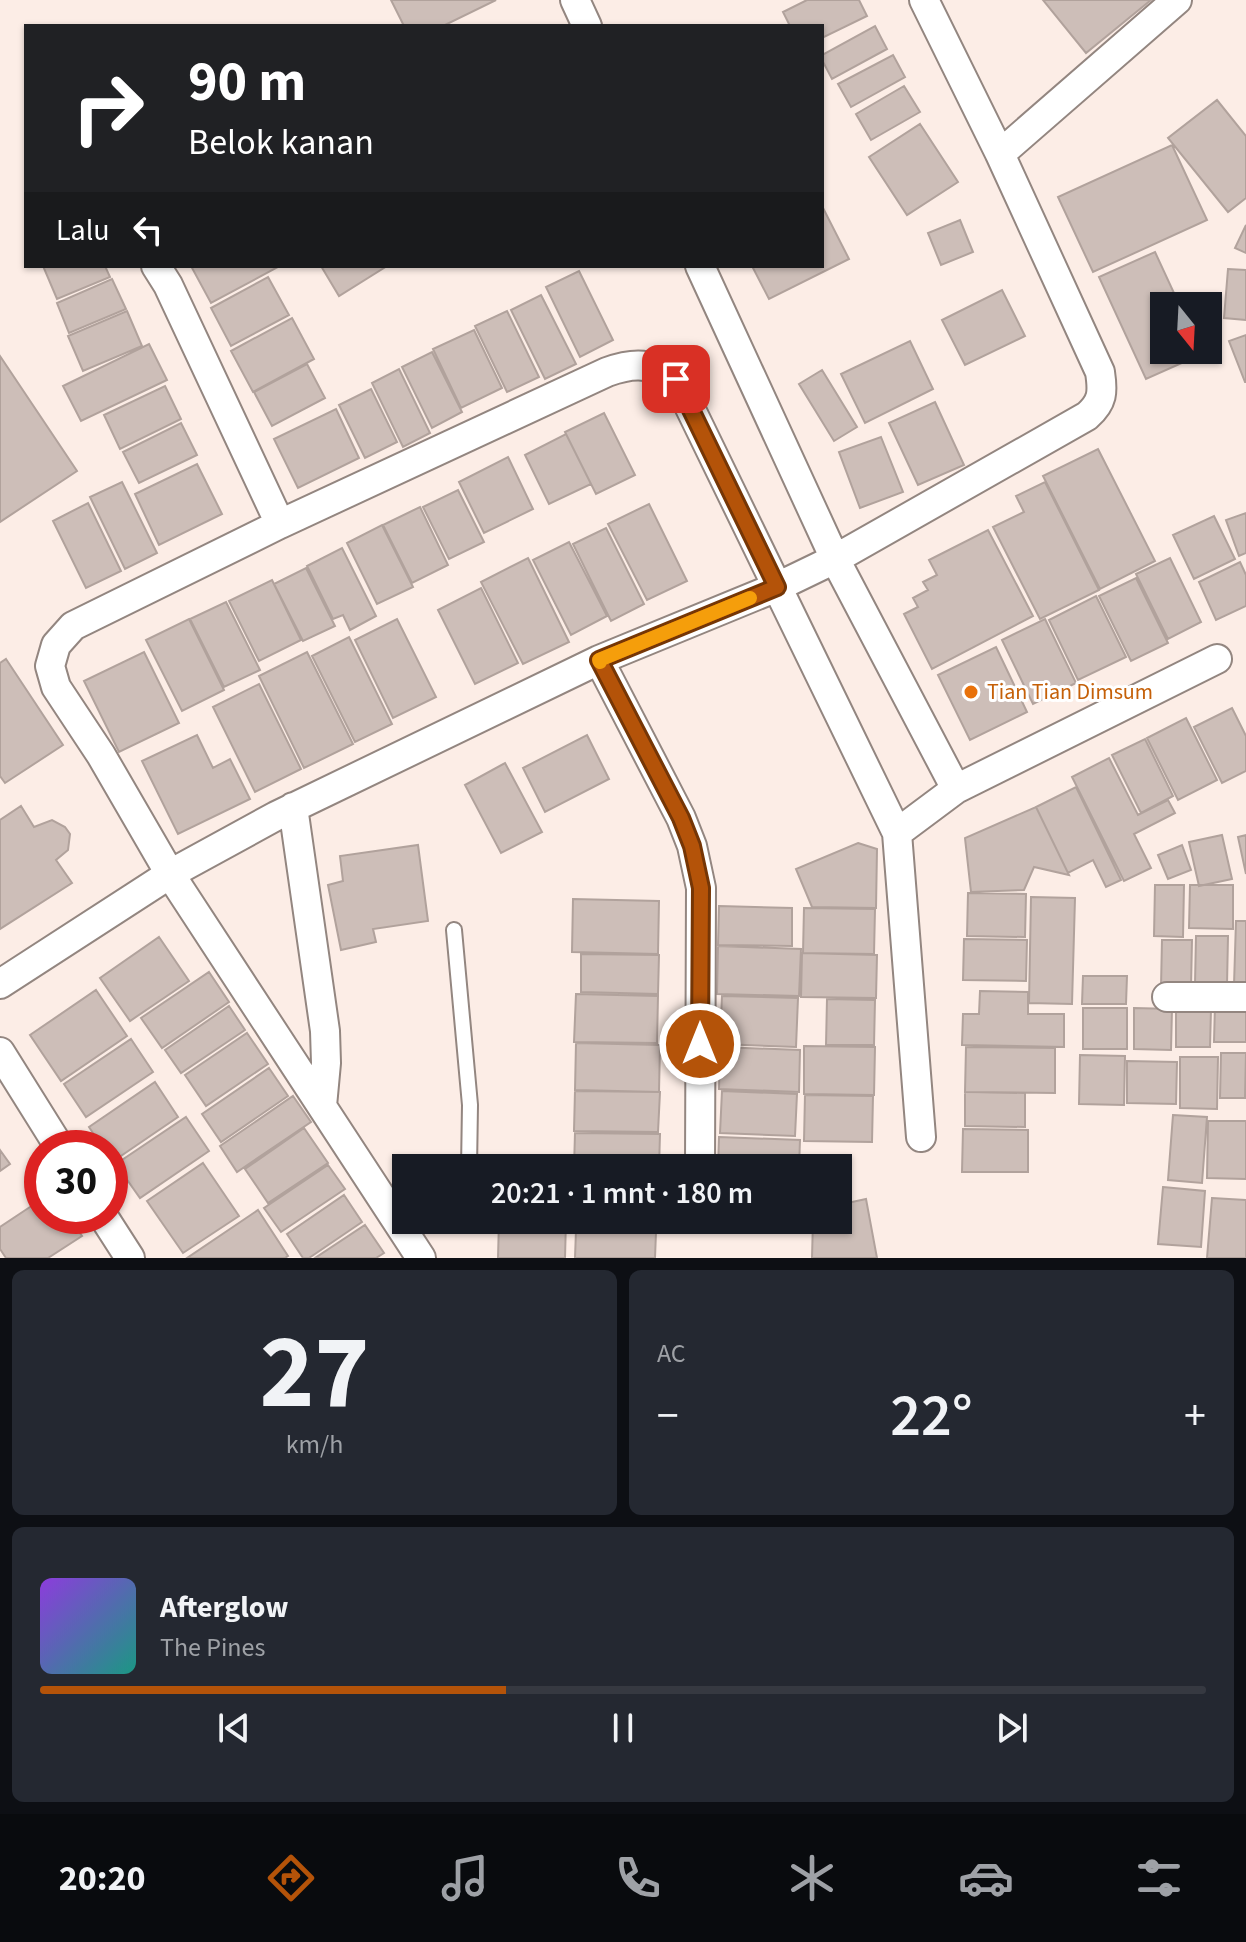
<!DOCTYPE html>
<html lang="id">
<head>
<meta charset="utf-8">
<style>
	:root { --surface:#171b24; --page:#242831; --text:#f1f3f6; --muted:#9ea1a6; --line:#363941; --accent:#b45309 }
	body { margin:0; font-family:"Source Sans 3",sans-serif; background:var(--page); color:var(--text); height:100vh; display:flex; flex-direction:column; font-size:30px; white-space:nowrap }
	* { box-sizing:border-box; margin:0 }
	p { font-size:26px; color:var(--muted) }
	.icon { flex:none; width:44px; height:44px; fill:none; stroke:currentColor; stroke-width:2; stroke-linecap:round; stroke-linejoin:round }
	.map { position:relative; height:1258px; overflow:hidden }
	.panel { display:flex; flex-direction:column; gap:12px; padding:12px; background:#0d0f14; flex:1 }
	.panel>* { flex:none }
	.banner { position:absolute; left:24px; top:24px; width:800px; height:244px; border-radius:0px; box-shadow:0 2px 6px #0004; background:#202124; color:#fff; overflow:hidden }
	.needle { width:52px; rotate:162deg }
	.controls { position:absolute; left:1150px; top:292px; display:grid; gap:16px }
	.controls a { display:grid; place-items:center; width:72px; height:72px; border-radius:0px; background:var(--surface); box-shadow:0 2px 6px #0004; font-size:40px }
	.speed { position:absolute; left:24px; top:1130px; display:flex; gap:16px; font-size:40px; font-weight:700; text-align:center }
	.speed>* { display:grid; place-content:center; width:104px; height:104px; border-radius:50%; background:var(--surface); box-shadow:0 2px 6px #0004; line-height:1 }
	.speed .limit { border:12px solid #d22; background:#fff; color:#111 }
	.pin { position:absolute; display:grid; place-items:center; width:68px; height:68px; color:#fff; margin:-34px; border-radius:16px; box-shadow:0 4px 12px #0006 }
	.me { position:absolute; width:88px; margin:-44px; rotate:0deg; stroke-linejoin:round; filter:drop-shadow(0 0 6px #0008) }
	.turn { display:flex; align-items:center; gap:28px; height:168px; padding:0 32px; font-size:36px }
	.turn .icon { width:104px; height:104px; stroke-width:2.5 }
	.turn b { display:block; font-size:56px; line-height:68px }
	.then { display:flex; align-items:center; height:76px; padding:0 32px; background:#0003; gap:16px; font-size:30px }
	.big { font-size:60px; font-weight:600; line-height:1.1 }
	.panel .widget { flex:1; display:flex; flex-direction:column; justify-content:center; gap:12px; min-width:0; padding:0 28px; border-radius:12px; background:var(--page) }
	.panel .dial { align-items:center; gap:0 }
	.dial b { font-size:104px; line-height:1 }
	.song { display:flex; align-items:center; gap:24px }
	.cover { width:96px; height:96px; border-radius:12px; background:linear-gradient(135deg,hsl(270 70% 55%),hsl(170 70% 35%)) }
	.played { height:8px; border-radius:4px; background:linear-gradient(90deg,var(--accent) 40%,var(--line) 40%) }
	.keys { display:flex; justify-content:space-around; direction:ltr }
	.heat { display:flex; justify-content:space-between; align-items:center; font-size:44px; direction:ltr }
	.panel .tiles { flex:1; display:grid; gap:12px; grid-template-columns:1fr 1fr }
	.widget:last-child { grid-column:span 2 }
	.trip { position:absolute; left:392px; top:1154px; width:460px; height:80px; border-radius:0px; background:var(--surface); box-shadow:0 2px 6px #0004; font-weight:600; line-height:80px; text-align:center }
	.tab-bar { display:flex; height:128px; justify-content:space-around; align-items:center; background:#090b0e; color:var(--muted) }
	.tab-bar .icon { width:56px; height:56px }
	.tab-bar .current { color:var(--accent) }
	.tab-bar b { font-size:36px; color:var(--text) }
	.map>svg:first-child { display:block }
	.building { fill:#cdbeb8; stroke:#b1a29c; stroke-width:2 }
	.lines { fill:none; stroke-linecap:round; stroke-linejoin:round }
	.lane-casing { stroke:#938680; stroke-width:18 }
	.street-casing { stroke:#938680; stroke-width:32 }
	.lane { stroke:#fff; stroke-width:14 }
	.street { stroke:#fff; stroke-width:28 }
	.route-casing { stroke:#753606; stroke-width:20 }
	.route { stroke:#b45309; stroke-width:14 }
	.slow { stroke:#f59e0b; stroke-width:14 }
	.food-dot { fill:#e8710a; stroke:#fff; stroke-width:3 }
	.labels { text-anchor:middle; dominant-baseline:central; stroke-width:6; stroke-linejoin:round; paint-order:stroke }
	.food-label { font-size:22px; fill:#c56008; stroke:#fff; text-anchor:start }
</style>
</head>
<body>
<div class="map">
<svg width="1246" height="1258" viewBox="0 0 1246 1258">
	<rect width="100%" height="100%" fill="#fcede6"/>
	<path class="building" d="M391,0H496L443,26H404Z
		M807,0H859L867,16L822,38V26H790L783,12Z
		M1043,0H1151L1086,53Z
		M875,26L887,49L832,79L822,60V55Z
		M893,55L905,77L851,107L838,84Z
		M904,86L920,112L871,140L856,114Z
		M1217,100L1246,136V198L1228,212L1168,138Z
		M920,124L958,182L907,215L869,157Z
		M1172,145L1207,220L1093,272L1058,197Z
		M822,206L849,259L769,299L752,266H822Z
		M960,220L973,252L941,265L928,233Z
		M1246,225V253L1235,248Z
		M1155,252L1180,306H1164V350H1200L1202,354L1146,379L1099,277Z
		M43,266H105L110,277L57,299Z
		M191,266H278V267L211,303Z
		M321,266H387L339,296Z
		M1228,269L1246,270V320L1224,318Z
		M579,271L613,340L580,357L546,287Z
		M268,277L289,315L231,346L211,308Z
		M112,279L126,309L69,333L57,303Z
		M1002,290L1025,336L965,365L942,320Z
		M541,295L576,364L545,379L511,310Z
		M127,311L142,346L83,371L68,336Z
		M507,311L539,377L507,392L475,326Z
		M292,318L314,359L253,392L231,351Z
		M474,330L502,388L461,408L433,349Z
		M1246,335V382H1245L1229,341Z
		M910,341L933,389L865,423L841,374Z
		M149,344L167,380L81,421L63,386Z
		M432,352L462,412L432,428L402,367Z
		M0,356L77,471L0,522Z
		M307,364L325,398L272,426L254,392Z
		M399,369L430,433L403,447L372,383Z
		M822,370L857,427L834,441L799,384Z
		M165,386L181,419L120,449L104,415Z
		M371,389L397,442L365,458L339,405Z
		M935,402L964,465L918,485L889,423Z
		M336,409L359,458L298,488L274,439Z
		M604,413L635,475L596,494L565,432Z
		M181,423L197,455L139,483L123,452Z
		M566,434L591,484L549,504L525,455Z
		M881,437L903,492L860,508L839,452Z
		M1098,449L1155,561L1100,589L1043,476Z
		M508,457L533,509L484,533L459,482Z
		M197,464L222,514L159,545L135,494Z
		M122,482L157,553L125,569L90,497Z
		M1045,482L1099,590L1040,619L993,527L1024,512L1016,496Z
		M458,490L484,542L449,559L423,507Z
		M88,503L121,571L86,588L53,521Z
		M649,504L687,581L647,600L608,524Z
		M420,507L448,565L412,583L383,525Z
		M1246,513V553L1239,556L1226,520Z
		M1214,516L1235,559L1194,579L1173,535Z
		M382,525L413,587L377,604L347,543Z
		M606,528L644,604L611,621L573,544Z
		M988,530L1033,616L932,669L904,614L918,607L913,598L928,590L923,582L937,575L929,560Z
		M569,542L607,616L571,635L533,560Z
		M342,548L376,616L350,630L343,615L333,619L307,566Z
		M528,558L569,642L523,664L481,582Z
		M1170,558L1201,622L1168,639L1136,574Z
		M1240,562L1246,575V606L1216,620L1199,582Z
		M306,568L335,626L303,641L274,584Z
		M1136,578L1168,643L1131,661L1099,596Z
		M272,580L301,640L259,661L229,601Z
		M481,588L518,663L475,684L438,610Z
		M1096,596L1126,657L1078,680L1049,620Z
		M226,602L260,670L224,687L190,619Z
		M189,619L224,690L182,711L146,640Z
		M397,619L436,697L393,718L355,640Z
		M1045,619L1076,683L1033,704L1002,640Z
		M349,637L392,724L355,742L312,656Z
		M996,647L1027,712L970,740L938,675Z
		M144,652L179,723L119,752L84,681Z
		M307,652L353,744L304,768L259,676Z
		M6,659L63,745L5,783L0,776V663Z
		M259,684L301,769L255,792L213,707Z
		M1232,708L1246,736V771L1222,783L1194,727Z
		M1186,718L1217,780L1178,800L1147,738Z
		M197,735L213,768L230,759L250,799L178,834L142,761Z
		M587,735L609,779L545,812L523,768Z
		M1145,739L1173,796L1141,813L1112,755Z
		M1109,758L1138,815L1168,800L1175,813L1134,834L1151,868L1124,881L1072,777Z
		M505,763L542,832L501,853L465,785Z
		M1076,787L1121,880L1106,887L1093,860L1068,873L1036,807Z
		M21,806L34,827L52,820L65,827L70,834L68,850L56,860L72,883L0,929V820Z
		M1036,807L1069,875L1034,867L1024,890L971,892L965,838Z
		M1222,835L1232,879L1199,886L1189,842Z
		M1246,835V874L1238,837Z
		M858,843L877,849L876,908L812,907L796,869Z
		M418,845L428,921L373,929L376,942L341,950L328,885L343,881L340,856Z
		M1182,845L1191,870L1168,879L1158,855Z
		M1155,885H1184L1183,937L1154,936Z
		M1190,885H1233V929L1189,928Z
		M968,893L1026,894L1025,937L967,936Z
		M1031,897L1075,898L1072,1004L1029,1003Z
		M573,899L659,901L658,954L572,952Z
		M719,906L792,908V946L718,945Z
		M804,908L875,909L874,954L803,953Z
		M1236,921H1246V985H1234Z
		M1196,936H1228L1227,985L1195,984Z
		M159,937L189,981L130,1021L100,978Z
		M964,939L1027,940L1026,981L963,980Z
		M1162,940H1192L1191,988L1161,987Z
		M718,946L801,949L799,996L717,994Z
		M802,953L877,955L876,998L801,997Z
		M581,954L659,955L658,994L581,992Z
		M209,972L229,1002L162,1048L141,1018Z
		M1083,976H1127L1126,1004H1082Z
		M96,990L127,1036L61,1081L30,1035Z
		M980,991L1028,992V1014H1064V1047L962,1045L963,1014H979Z
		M576,994L658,996L657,1043L574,1042Z
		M722,996L798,998L796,1047L720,1044Z
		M827,999L875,1000L874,1045H826Z
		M1215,1005H1246V1042H1214Z
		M229,1006L245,1030L181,1073L165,1050Z
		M1083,1008H1127V1049H1083Z
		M1134,1008L1172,1009L1171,1050L1134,1049Z
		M1176,1009H1211L1210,1047H1176Z
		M247,1033L268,1064L206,1106L185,1075Z
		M131,1039L153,1072L86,1117L64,1084Z
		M576,1043L660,1045L659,1092L575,1090Z
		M804,1046L875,1047L874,1095L804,1094Z
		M720,1047L800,1050L799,1092L719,1089Z
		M966,1047L1055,1048V1093L965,1092Z
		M1221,1053H1246L1245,1098H1220Z
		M1080,1055L1125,1056L1124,1105L1079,1104Z
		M1180,1057H1218L1217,1109L1180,1108Z
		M1127,1061L1177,1062L1176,1104L1127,1103Z
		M269,1068L288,1096L221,1142L202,1114Z
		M155,1082L178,1117L112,1162L110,1148H103L89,1127Z
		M575,1091L660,1092L658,1132L574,1131Z
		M722,1091L797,1094L795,1136L720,1133Z
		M965,1092L1025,1093V1127L965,1126Z
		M805,1095L873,1096L872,1142L804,1141Z
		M293,1096L311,1122L237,1172L220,1146Z
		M1173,1115L1207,1117L1202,1183L1168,1180Z
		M186,1117L209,1151L140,1198L116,1164Z
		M1208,1121H1246V1179L1207,1178Z
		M304,1128L328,1163L268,1203L245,1169Z
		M963,1129L1028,1130V1172H962Z
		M575,1133L660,1134L659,1168H574Z
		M719,1137L800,1140L799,1168H718Z
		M0,1150L10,1164L0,1171Z
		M203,1163L239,1216L183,1253L147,1201Z
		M328,1165L345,1189L281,1232L264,1208Z
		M1163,1187L1205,1191L1201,1247L1158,1244Z
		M344,1195L362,1222L309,1258H303L287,1234Z
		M1212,1198L1246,1200V1258H1207Z
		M42,1199V1216H68L82,1236L48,1258H6L0,1249V1227Z
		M866,1199L877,1258H812L813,1220H838V1205Z
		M258,1210L288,1256L285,1258H187Z
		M499,1220H566L565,1258H498Z
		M576,1220H656V1230L576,1228Z
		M365,1225L384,1253L376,1258H315Z
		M576,1230L656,1232L655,1258H575Z"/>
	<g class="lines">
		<defs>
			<path id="lane" d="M454,930L470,1105L469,1168"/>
			<path id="street" d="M575,0L587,26
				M1000,154L1177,0
				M156,266L168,285L280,524
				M700,266L835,559L956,789L897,833L921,1137
				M599,660L681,818L692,846L701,888L700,1168
				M956,789L1217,659
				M293,807L325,1031L326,1063L322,1106
				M0,984L170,874L276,816L599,660L777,587L835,559L1087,416C1103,402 1103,392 1100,372L1000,154L924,0
				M1167,997H1246
				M0,1052L60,1148
				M103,1216L130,1258
				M421,1258L170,874L101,755L56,687L50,666L56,645L73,626L280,524L607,372C635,362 651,363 676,379L897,833"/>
		</defs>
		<use href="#lane" class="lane-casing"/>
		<use href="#street" class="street-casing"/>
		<use href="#lane" class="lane"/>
		<use href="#street" class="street"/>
	</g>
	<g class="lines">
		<defs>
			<path id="route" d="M676,379L777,587L599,660L681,818L692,846L701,888L700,1044"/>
		</defs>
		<use href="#route" class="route-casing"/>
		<use href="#route" class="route"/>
		<path class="slow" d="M600,662L599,660L750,598"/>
	</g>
	<circle class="food-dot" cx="971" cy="692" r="8"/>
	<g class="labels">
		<g class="food-label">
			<text x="987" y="692">Tian Tian Dimsum</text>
		</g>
	</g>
</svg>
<div class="controls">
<a><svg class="needle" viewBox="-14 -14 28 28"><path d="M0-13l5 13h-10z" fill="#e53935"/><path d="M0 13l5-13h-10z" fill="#9ea1a6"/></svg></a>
</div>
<div class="speed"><div class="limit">30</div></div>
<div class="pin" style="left:676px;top:379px;background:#d93025"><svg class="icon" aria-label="arrive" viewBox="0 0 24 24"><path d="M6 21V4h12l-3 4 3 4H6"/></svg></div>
<svg class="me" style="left:700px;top:1044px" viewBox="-20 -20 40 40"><circle r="17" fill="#b45309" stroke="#fff" stroke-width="3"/><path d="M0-11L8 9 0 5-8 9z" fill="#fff"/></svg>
<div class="trip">20:21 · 1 mnt · 180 m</div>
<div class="banner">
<div class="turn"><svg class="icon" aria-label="right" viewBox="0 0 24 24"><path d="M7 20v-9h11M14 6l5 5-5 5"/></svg><div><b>90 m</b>Belok kanan</div></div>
<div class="then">Lalu<svg class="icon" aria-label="left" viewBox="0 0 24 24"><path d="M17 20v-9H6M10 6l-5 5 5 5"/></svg></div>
</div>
</div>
<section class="panel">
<div class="tiles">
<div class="widget dial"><b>27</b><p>km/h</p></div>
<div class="widget"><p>AC</p>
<div class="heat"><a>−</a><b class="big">22°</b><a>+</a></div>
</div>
<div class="widget">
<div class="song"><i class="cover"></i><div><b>Afterglow</b><p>The Pines</p></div></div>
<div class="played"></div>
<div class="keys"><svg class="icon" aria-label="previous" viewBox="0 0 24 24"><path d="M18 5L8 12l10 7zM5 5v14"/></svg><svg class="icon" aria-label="pause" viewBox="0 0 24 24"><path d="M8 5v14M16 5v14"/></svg><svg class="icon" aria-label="next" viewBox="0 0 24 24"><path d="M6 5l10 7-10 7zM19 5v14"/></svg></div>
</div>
</div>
</section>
<nav class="tab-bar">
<b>20:20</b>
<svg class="icon current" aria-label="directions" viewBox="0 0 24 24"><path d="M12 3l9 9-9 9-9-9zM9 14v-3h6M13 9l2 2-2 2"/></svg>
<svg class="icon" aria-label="music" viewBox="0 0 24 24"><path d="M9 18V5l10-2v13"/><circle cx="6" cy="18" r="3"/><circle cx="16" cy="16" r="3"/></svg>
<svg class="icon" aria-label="phone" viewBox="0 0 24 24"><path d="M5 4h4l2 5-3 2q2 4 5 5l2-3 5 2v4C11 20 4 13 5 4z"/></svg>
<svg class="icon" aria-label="climate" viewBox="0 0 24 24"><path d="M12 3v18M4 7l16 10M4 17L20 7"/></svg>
<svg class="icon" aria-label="car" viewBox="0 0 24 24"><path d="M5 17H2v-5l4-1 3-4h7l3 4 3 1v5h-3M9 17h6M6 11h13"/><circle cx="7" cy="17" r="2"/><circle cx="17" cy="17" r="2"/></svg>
<svg class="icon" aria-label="filters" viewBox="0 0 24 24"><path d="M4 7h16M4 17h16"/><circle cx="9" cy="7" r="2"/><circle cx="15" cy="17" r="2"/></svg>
</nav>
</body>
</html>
